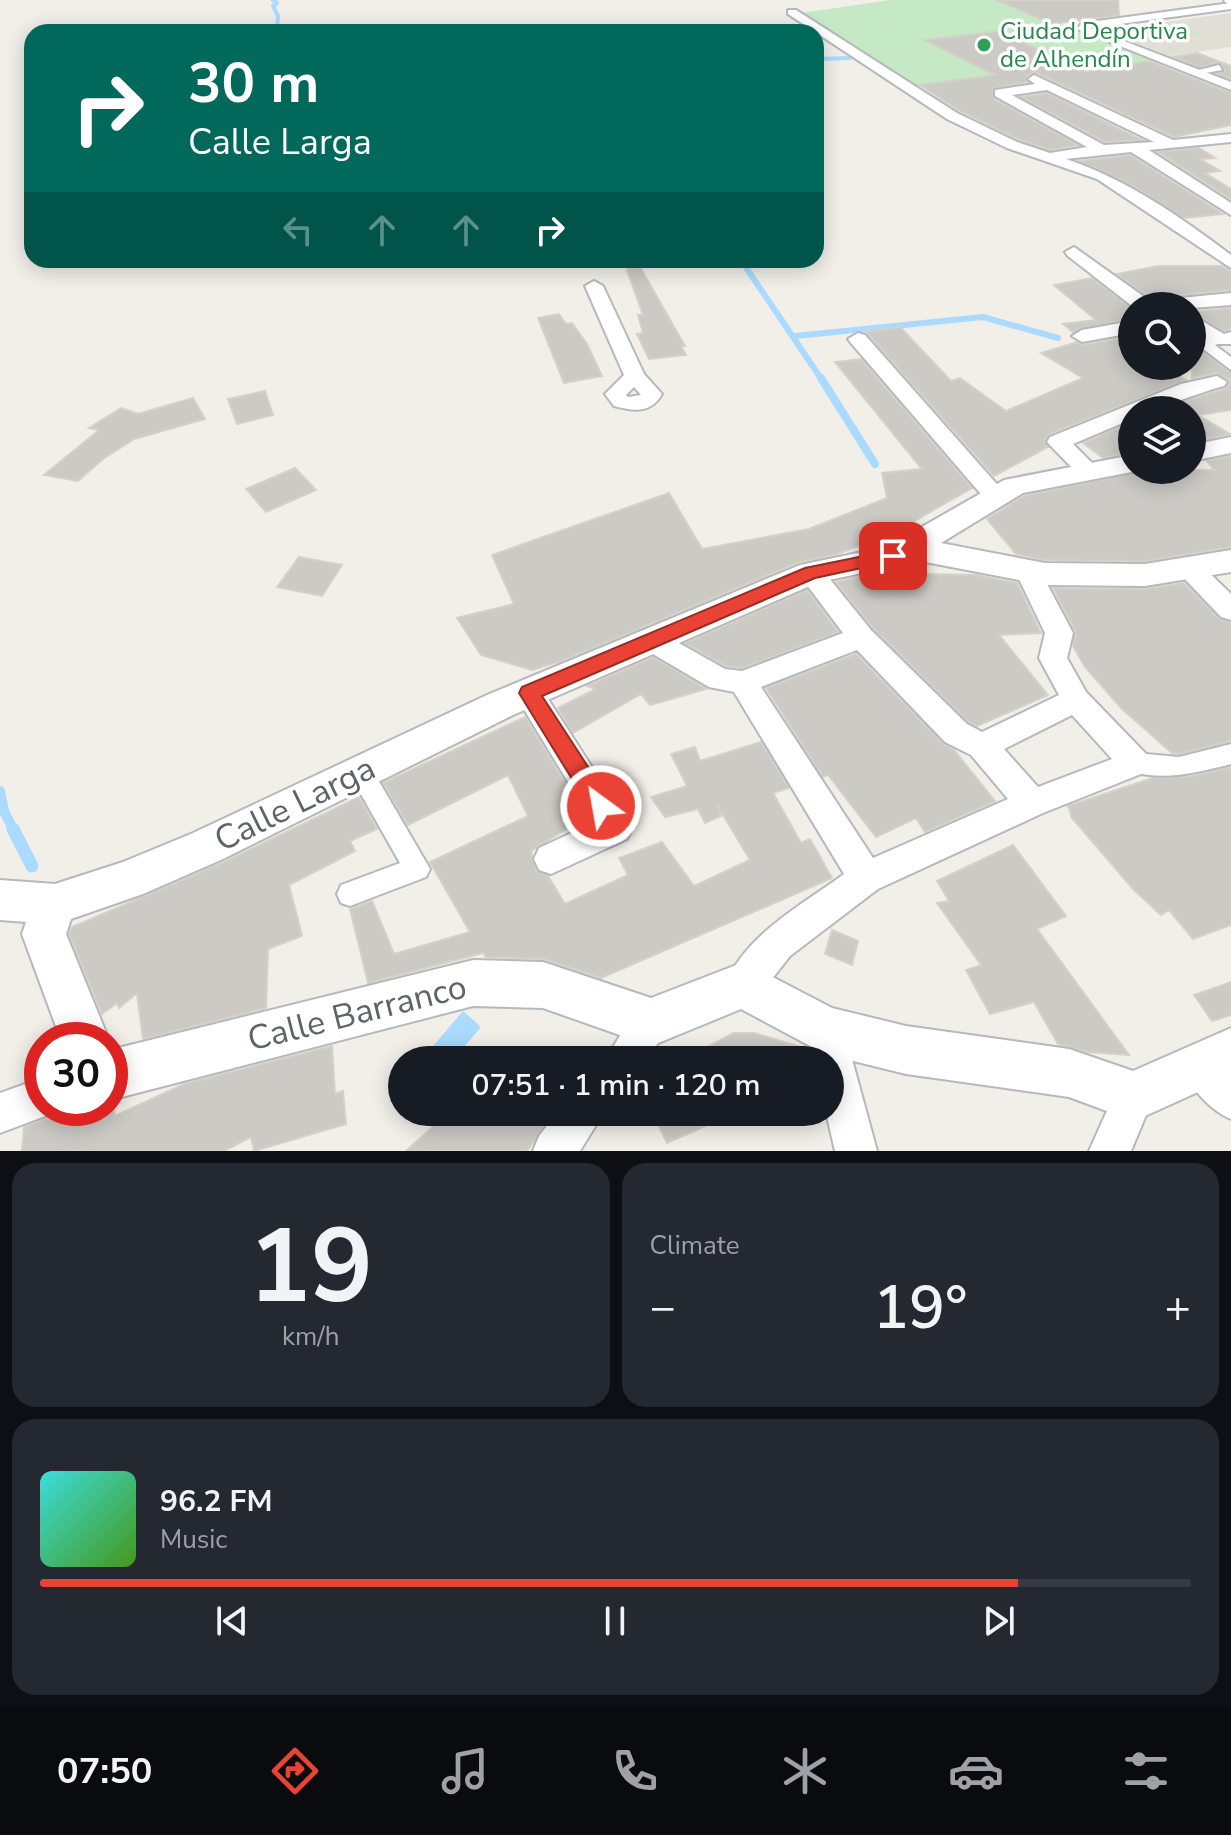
<!DOCTYPE html>
<html lang="en">
<head>
<meta charset="utf-8">
<style>
	:root { --surface:#171b24; --page:#242831; --text:#f1f3f6; --muted:#9ea1a6; --line:#363941; --accent:#ea4335 }
	body { margin:0; font-family:"Nunito Sans",sans-serif; background:var(--page); color:var(--text); height:100vh; display:flex; flex-direction:column; font-size:30px; white-space:nowrap }
	* { box-sizing:border-box; margin:0 }
	p { font-size:26px; color:var(--muted) }
	.icon { flex:none; width:44px; height:44px; fill:none; stroke:currentColor; stroke-width:2; stroke-linecap:round; stroke-linejoin:round }
	.map { position:relative; height:1151px; overflow:hidden }
	.sheet { display:flex; flex-direction:column; gap:12px; padding:12px; background:#0d0f14; flex:1 }
	.sheet>* { flex:none }
	.guide { position:absolute; left:24px; top:24px; width:800px; height:244px; border-radius:24px; box-shadow:0 4px 20px #0003; background:#00695c; color:#fff; overflow:hidden }
	.tools { position:absolute; left:1118px; top:292px; display:grid; gap:16px }
	.tools a { display:grid; place-items:center; width:88px; height:88px; border-radius:50%; background:var(--surface); box-shadow:0 4px 20px #0003; font-size:40px }
	.speed { position:absolute; left:24px; top:1022px; display:flex; gap:16px; font-size:40px; font-weight:700; text-align:center }
	.speed>* { display:grid; place-content:center; width:104px; height:104px; border-radius:50%; background:var(--surface); box-shadow:0 4px 20px #0003; line-height:1 }
	.speed .limit { border:12px solid #d22; background:#fff; color:#111 }
	.pin { position:absolute; display:grid; place-items:center; width:68px; height:68px; color:#fff; margin:-34px; border-radius:16px; box-shadow:0 4px 12px #0006 }
	.me { position:absolute; width:88px; margin:-44px; rotate:328deg; stroke-linejoin:round; filter:drop-shadow(0 0 6px #0008) }
	.turn { display:flex; align-items:center; gap:28px; height:168px; padding:0 32px; font-size:36px }
	.turn .icon { width:104px; height:104px; stroke-width:2.5 }
	.turn b { display:block; font-size:56px; line-height:68px }
	.lanes { display:flex; align-items:center; height:76px; padding:0 32px; background:#0003; justify-content:center; gap:40px; direction:ltr }
	.lanes .off { opacity:.35 }
	.big { font-size:60px; font-weight:600; line-height:1.1 }
	.sheet .widget { flex:1; display:flex; flex-direction:column; justify-content:center; gap:12px; min-width:0; padding:0 28px; border-radius:24px; background:var(--page) }
	.sheet .dial { align-items:center; gap:0 }
	.dial b { font-size:104px; line-height:1 }
	.song { display:flex; align-items:center; gap:24px }
	.cover { width:96px; height:96px; border-radius:12px; background:linear-gradient(135deg,hsl(180 70% 55%),hsl(100 70% 35%)) }
	.played { height:8px; border-radius:4px; background:linear-gradient(90deg,var(--accent) 85%,var(--line) 85%) }
	.keys { display:flex; justify-content:space-around; direction:ltr }
	.heat { display:flex; justify-content:space-between; align-items:center; font-size:44px; direction:ltr }
	.sheet .tiles { flex:1; display:grid; gap:12px; grid-template-columns:1fr 1fr }
	.widget:last-child { grid-column:span 2 }
	.trip { position:absolute; left:388px; top:1046px; width:456px; height:80px; border-radius:40px; background:var(--surface); box-shadow:0 4px 20px #0003; font-weight:600; line-height:80px; text-align:center }
	.menu { display:flex; height:128px; justify-content:space-around; align-items:center; background:#090b0e; color:var(--muted) }
	.menu .icon { width:56px; height:56px }
	.menu .on { color:var(--accent) }
	.menu b { font-size:36px; color:var(--text) }
	.map>svg:first-child { display:block }
	.education { fill:#e1ded6 }
	.green { fill:#c5e8c5 }
	.water { fill:#aadaff }
	.lines { fill:none; stroke-linecap:round; stroke-linejoin:round }
	.stream-far4 { stroke:#aadaff; stroke-width:4 }
	.stream-far3 { stroke:#aadaff; stroke-width:6 }
	.stream-far2 { stroke:#aadaff; stroke-width:8 }
	.stream-far1 { stroke:#aadaff; stroke-width:10 }
	.stream { stroke:#aadaff; stroke-width:13 }
	.building { fill:#cccac5; stroke:#d6d1c6; stroke-width:2 }
	.pedestrian-casing { stroke:#b5b8bc; stroke-width:4 }
	.minor-casing { stroke:#b5b8bc; stroke-width:4 }
	.tertiary-casing { stroke:#b5b8bc; stroke-width:4 }
	.pedestrian { fill:#fff; fill-rule:evenodd }
	.minor { fill:#fff; fill-rule:evenodd }
	.tertiary { fill:#fff; fill-rule:evenodd }
	.route { fill:#ea4335; stroke:#982c22; stroke-width:2 }
	.leisure-dot { fill:#2e9e5b; stroke:#fff; stroke-width:3 }
	.labels { text-anchor:middle; dominant-baseline:central; stroke-width:7; stroke-linejoin:round; paint-order:stroke }
	.far-leisure-label { font-size:24px; fill:#27864d; stroke:#fff; text-anchor:start }
	.near-street-label { font-size:34px; fill:#5f6368; stroke:#fff }
</style>
</head>
<body>
<div class="map">
<svg width="1231" height="1151" viewBox="0 0 1231 1151">
	<rect width="100%" height="100%" fill="#f1efe8"/>
	<path class="education" d="M1231,13V47L1170,56L1102,31Z"/>
	<path class="green" d="M891,0H1050L1061,24L1157,60L1060,75L1053,72L913,86L801,13Z
		M1166,22L1200,34L1135,43L1102,31Z"/>
	<path class="water" d="M463,1011L481,1027L453,1060H437L428,1052Z"/>
	<g class="lines">
		<path class="stream-far4" d="M273,0L277,3L273,6L278,16L277,29L281,32
			M816,59L850,58"/>
		<path class="stream-far3" d="M741,260L822,380
			M795,336L983,317L1058,338"/>
		<path class="stream-far2" d="M821,378L875,464"/>
		<path class="stream-far1" d="M0,791L4,811L14,831"/>
		<path class="stream" d="M13,829L32,866"/>
	</g>
	<path class="building" d="M996,0H1118L1119,15L1052,24Z
		M998,31L1086,71L1150,61L1231,93V125L1174,137L1035,72L1026,76L1027,82L993,88L994,99L1078,145L1050,150L1018,139L958,110L920,85L995,75L925,40Z
		M1197,53L1231,66V79L1218,74L1225,71L1220,62L1199,67L1174,57Z
		M1047,93L1142,140L1105,142L1021,97Z
		M1199,148L1215,158L1200,159L1220,171L1205,173L1231,189V199L1158,152Z
		M1130,155L1223,214L1184,218L1133,186L1079,161Z
		M639,265L685,346H681L686,355L649,359L637,334L643,333L638,315H643L627,270Z
		M1158,266H1222L1231,271V290L1151,298L1117,274Z
		M1092,278L1132,309V318L1073,332L1063,324L1096,320L1054,285Z
		M1231,308V329L1224,331L1192,312Z
		M559,314L566,324L572,323L587,344L602,376L564,383L538,318Z
		M900,327L951,381L960,378L1006,411L1083,378L1041,353L1077,342L1083,345L1132,336V366H1164L1186,380L1049,434L1044,442L1048,447L994,476L866,332Z
		M1192,344L1231,373V410L1198,415L1230,434L1192,442V410H1157L1225,389L1229,384V379L1216,373L1192,378Z
		M861,359L972,488L897,531L837,554L799,562L561,661L532,670L481,655L457,618L514,604L492,555L669,493L702,549L809,529L887,498L882,473L922,469L835,362Z
		M265,391L273,415L237,424L228,399Z
		M193,398L205,419L134,439L103,459L78,481L44,475L99,430L89,428L121,408L138,414Z
		M1132,422V452L1103,458L1083,443Z
		M1231,456V547L1145,561L1045,560L1016,554L987,519L1024,496L1146,470H1214L1207,461Z
		M295,468L316,490L266,512L246,489Z
		M299,557L342,565L322,596L277,587Z
		M878,573L976,575L1017,583L1041,633L999,635L1048,695L977,726L969,722L873,628L836,582Z
		M1184,583L1219,619L1231,623V741L1179,754L1172,753L1121,708L1085,667L1073,646L1076,632L1053,588L1145,589Z
		M807,590L838,632L742,668L726,666L685,643Z
		M856,654L943,744L954,750L995,801L925,832L916,818L876,837L828,775L823,777L766,688Z
		M653,657L706,689L650,705L641,694L573,733L558,708L596,689L587,686Z
		M525,717L586,817L531,851L536,871L548,876L565,904L628,875L619,858L662,842L694,886L750,860L717,805L721,816L705,823L698,809L665,817L651,797L687,786L671,754L695,747L700,761L761,742L789,788L773,793L801,843L810,839L832,878L601,978L544,959L486,957L483,953L368,983L350,909L372,901L394,954L470,932L430,862L528,816L508,775L408,825L383,783Z
		M1231,767V925L1193,939L1169,910L1161,915L1133,889L1072,818L1068,806L1153,778L1193,776Z
		M359,797L377,829L350,841L355,851L289,885L302,936L268,949L266,1008L143,1039L137,993L119,1008L117,1003L102,1014L69,934L72,927L224,862Z
		M1013,845L1066,916L1037,929L1129,1055L1088,1052L1058,1044L1034,1002L990,1014L966,970L981,965L937,903L949,901L937,881Z
		M832,930L858,941L852,965L825,954Z
		M1231,982V1015L1212,1021L1194,995Z
		M734,1033H754L807,1049L810,1060H682Z
		M332,1046L335,1094L343,1091L346,1124L254,1151L251,1137L224,1151H22L24,1127L57,1115L65,1108H89V1118L114,1109L115,1116L184,1084Z
		M449,1112H554L527,1151H406Z
		M652,1112H737L667,1143Z"/>
	<g class="lines">
		<defs>
			<path id="pedestrian" d="M1219,65L1222,70L1195,75L1190,72Z
				M1221,336L1228,340L1215,345L1231,357V370L1194,342L1202,337Z
				M1231,744V764C1196,773 1162,782 1127,770L1123,763L1127,756L1135,753L1179,757Z
				M361,763L370,766L430,869L426,877L350,906L341,903L337,894L341,885L400,863L349,773L352,766Z"/>
			<path id="minor" d="M1231,3V9L1090,28L1231,82V90L1077,29L1082,23Z
				M788,10H796L957,113L1017,142L1050,153L1087,147L995,96V90L1035,84L1028,79L1034,75L1173,140L1231,134V142L1149,150L1231,203V215L1131,152L1066,159C1128,180 1179,216 1231,255V268L1097,179L1007,148L947,119L788,14ZM1047,90L1154,142L1104,145L1012,95Z
				M1074,247L1150,301L1231,293V305L1192,308L1132,306L1068,256L1065,252Z
				M594,281L603,286L644,374L662,394C651,414 633,411 614,406L605,394L624,375L585,286ZM634,387L641,395L628,397L626,395Z
				M1192,315L1224,334L1231,332V344H1214L1192,329Z
				M1132,321V333L1082,342L1072,336L1082,330Z
				M858,333L865,335L1002,490L1006,495L1002,500H986L851,343L848,339Z
				M1217,376L1227,382L1224,386C1193,394 1163,410 1132,410V419L1073,444L1101,472L1097,477H1081L1047,442L1050,437L1181,384Z
				M1190,560L1199,563L1231,594V620L1221,617L1181,575L1177,569L1181,563Z
				M1028,562L1037,565L1073,633L1067,658L1086,692L1146,754L1151,763L1146,772L1043,813L878,889L790,956L757,998L744,1004L731,998L725,985C746,934 802,905 844,874L734,692L709,687L641,647L637,640L641,633L651,630L661,633L725,669L742,671L843,633L798,573L802,567H820L871,630L967,724L982,732L1059,695L1039,658L1045,633L1015,571L1019,565ZM857,650L945,742L971,755L1008,799L873,858L761,687ZM1072,715L1112,759L1038,787L1004,749Z
				M529,682L539,685L632,829L627,839L551,874L539,870L534,859L539,848L593,823L514,693L519,685Z
				M651,1003L665,1008L670,1022L648,1060H605L637,1008Z
				M825,1011L839,1016L844,1030L877,1151H835L826,1112H830V1060H813L806,1030L811,1016Z
				M1201,1045L1215,1051L1231,1069V1119C1209,1110 1190,1087 1181,1065L1187,1051Z
				M1134,1076L1148,1082L1154,1096L1131,1151H1089L1120,1082Z
				M42,1078V1108H58L56,1112L0,1133V1093Z
				M558,1112H604L580,1151H533L539,1136Z"/>
			<path id="tertiary" d="M1224,0H1231V4L1226,3Z
				M1231,437V453L1192,461V445Z
				M1132,455V470H1142L1023,493L941,543L1045,563L1145,564L1231,550V572L1145,586L1045,585L920,561L819,582L513,715L223,859L143,894L71,919L66,934L109,1040H61L22,934L26,922L0,920V880L55,884L123,862L193,833L487,695L800,565L910,542L920,528L1004,480Z
				M473,960L543,962L651,998L744,962L832,1008L906,1026L1069,1049L1133,1071L1231,1028V1077L1134,1121L1069,1097L906,1074L825,1054L741,1009L651,1046L543,1008L473,1006L110,1100V1050Z"/>
		</defs>
		<use href="#pedestrian" class="pedestrian-casing"/>
		<use href="#minor" class="minor-casing"/>
		<use href="#tertiary" class="tertiary-casing"/>
		<use href="#pedestrian" class="pedestrian"/>
		<use href="#minor" class="minor"/>
		<use href="#tertiary" class="tertiary"/>
	</g>
	<path class="route" d="M893,550L899,552V560L815,578L542,696L609,799L612,806L609,813L601,816L593,813L519,693L522,687L805,568Z"/>
	<circle class="leisure-dot" cx="984" cy="45" r="8"/>
	<g class="labels">
		<g class="far-leisure-label">
			<text x="1000" y="31">Ciudad Deportiva<tspan x="1000" dy="28">de Alhendín</tspan></text>
		</g>
		<g class="near-street-label">
			<text transform="translate(295 804) rotate(-26)">Calle Larga</text>
			<text transform="translate(357 1013) rotate(-14)">Calle Barranco</text>
		</g>
	</g>
</svg>
<div class="tools">
<a><svg class="icon" aria-label="search" viewBox="0 0 24 24"><circle cx="10" cy="10" r="6"/><path d="M15 15l6 6"/></svg></a>
<a><svg class="icon" aria-label="layers" viewBox="0 0 24 24"><path d="M12 4l9 5-9 5-9-5zM3 14l9 5 9-5"/></svg></a>
</div>
<div class="speed"><div class="limit">30</div></div>
<div class="pin" style="left:893px;top:556px;background:#d93025"><svg class="icon" aria-label="arrive" viewBox="0 0 24 24"><path d="M6 21V4h12l-3 4 3 4H6"/></svg></div>
<svg class="me" style="left:601px;top:806px" viewBox="-20 -20 40 40"><circle r="17" fill="#ea4335" stroke="#fff" stroke-width="3"/><path d="M0-11L8 9 0 5-8 9z" fill="#fff"/></svg>
<div class="trip">07:51 · 1 min · 120 m</div>
<div class="guide">
<div class="turn"><svg class="icon" aria-label="right" viewBox="0 0 24 24"><path d="M7 20v-9h11M14 6l5 5-5 5"/></svg><div><b>30 m</b>Calle Larga</div></div>
<div class="lanes"><svg class="icon off" aria-label="left" viewBox="0 0 24 24"><path d="M17 20v-9H6M10 6l-5 5 5 5"/></svg><svg class="icon off" aria-label="ahead" viewBox="0 0 24 24"><path d="M12 20V5M6 11l6-6 6 6"/></svg><svg class="icon off" aria-label="ahead" viewBox="0 0 24 24"><path d="M12 20V5M6 11l6-6 6 6"/></svg><svg class="icon" aria-label="right" viewBox="0 0 24 24"><path d="M7 20v-9h11M14 6l5 5-5 5"/></svg></div>
</div>
</div>
<section class="sheet">
<div class="tiles">
<div class="widget dial"><b>19</b><p>km/h</p></div>
<div class="widget"><p>Climate</p>
<div class="heat"><a>−</a><b class="big">19°</b><a>+</a></div>
</div>
<div class="widget">
<div class="song"><i class="cover"></i><div><b>96.2 FM</b><p>Music</p></div></div>
<div class="played"></div>
<div class="keys"><svg class="icon" aria-label="previous" viewBox="0 0 24 24"><path d="M18 5L8 12l10 7zM5 5v14"/></svg><svg class="icon" aria-label="pause" viewBox="0 0 24 24"><path d="M8 5v14M16 5v14"/></svg><svg class="icon" aria-label="next" viewBox="0 0 24 24"><path d="M6 5l10 7-10 7zM19 5v14"/></svg></div>
</div>
</div>
</section>
<nav class="menu">
<b>07:50</b>
<svg class="icon on" aria-label="directions" viewBox="0 0 24 24"><path d="M12 3l9 9-9 9-9-9zM9 14v-3h6M13 9l2 2-2 2"/></svg>
<svg class="icon" aria-label="music" viewBox="0 0 24 24"><path d="M9 18V5l10-2v13"/><circle cx="6" cy="18" r="3"/><circle cx="16" cy="16" r="3"/></svg>
<svg class="icon" aria-label="phone" viewBox="0 0 24 24"><path d="M5 4h4l2 5-3 2q2 4 5 5l2-3 5 2v4C11 20 4 13 5 4z"/></svg>
<svg class="icon" aria-label="climate" viewBox="0 0 24 24"><path d="M12 3v18M4 7l16 10M4 17L20 7"/></svg>
<svg class="icon" aria-label="car" viewBox="0 0 24 24"><path d="M5 17H2v-5l4-1 3-4h7l3 4 3 1v5h-3M9 17h6M6 11h13"/><circle cx="7" cy="17" r="2"/><circle cx="17" cy="17" r="2"/></svg>
<svg class="icon" aria-label="filters" viewBox="0 0 24 24"><path d="M4 7h16M4 17h16"/><circle cx="9" cy="7" r="2"/><circle cx="15" cy="17" r="2"/></svg>
</nav>
</body>
</html>
